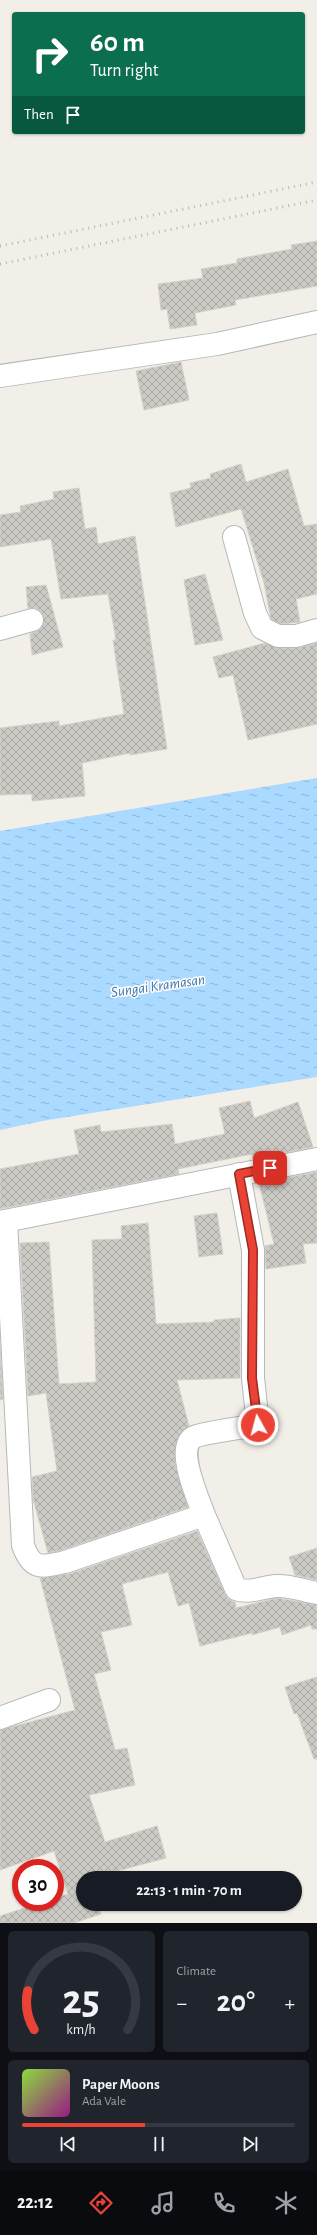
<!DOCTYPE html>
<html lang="en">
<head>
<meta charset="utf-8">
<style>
	:root { --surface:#171b24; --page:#20242c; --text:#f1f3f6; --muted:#9ea1a6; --line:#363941; --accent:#ea4335 }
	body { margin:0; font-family:"Alegreya Sans",sans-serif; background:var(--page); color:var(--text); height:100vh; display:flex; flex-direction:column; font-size:15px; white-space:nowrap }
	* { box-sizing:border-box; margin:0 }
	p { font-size:13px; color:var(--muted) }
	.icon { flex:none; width:22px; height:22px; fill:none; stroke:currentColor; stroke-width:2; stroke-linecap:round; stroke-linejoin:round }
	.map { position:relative; height:1923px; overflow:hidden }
	.sheet { display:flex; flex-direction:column; gap:8px; padding:8px; background:#0d0f14; flex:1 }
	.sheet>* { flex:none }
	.banner { position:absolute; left:12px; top:12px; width:293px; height:122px; border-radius:4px; box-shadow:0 1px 3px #0004; background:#0b6e4f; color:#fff; overflow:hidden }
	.speed { position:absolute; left:12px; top:1859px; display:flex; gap:8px; font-size:20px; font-weight:700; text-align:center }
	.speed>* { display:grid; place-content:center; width:52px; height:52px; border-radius:50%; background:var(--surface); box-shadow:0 1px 3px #0004; line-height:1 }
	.speed .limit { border:6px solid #d22; background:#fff; color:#111 }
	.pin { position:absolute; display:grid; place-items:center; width:34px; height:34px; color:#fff; margin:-17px; border-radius:8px; box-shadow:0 2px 6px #0006 }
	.me { position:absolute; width:44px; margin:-22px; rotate:353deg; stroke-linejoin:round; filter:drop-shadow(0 0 3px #0008) }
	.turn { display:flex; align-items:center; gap:14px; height:84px; padding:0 12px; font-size:18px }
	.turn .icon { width:52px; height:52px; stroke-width:2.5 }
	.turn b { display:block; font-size:28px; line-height:34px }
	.then { display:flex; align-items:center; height:38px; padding:0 12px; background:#0003; gap:8px; font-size:15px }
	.big { font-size:30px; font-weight:700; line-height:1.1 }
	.sheet .widget { flex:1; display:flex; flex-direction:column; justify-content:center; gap:6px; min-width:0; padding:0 14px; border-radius:6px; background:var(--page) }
	.sheet .dial { align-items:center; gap:0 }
	.dial svg { height:104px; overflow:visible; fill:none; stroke:var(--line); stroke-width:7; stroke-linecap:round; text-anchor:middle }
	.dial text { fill:var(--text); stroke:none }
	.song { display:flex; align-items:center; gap:12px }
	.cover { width:48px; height:48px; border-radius:6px; background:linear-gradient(135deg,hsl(90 70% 55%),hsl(310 70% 35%)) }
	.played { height:4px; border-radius:2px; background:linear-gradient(90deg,var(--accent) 45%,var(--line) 45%) }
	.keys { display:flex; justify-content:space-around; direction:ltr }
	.heat { display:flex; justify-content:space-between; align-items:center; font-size:22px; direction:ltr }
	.sheet .tiles { flex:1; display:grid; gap:8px; grid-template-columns:1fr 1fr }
	.widget:last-child { grid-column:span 2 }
	.trip { position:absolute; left:76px; top:1871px; width:226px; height:40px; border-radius:20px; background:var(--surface); box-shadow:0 1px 3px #0004; font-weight:700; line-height:40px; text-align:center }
	.tabs { display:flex; height:64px; justify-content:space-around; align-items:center; background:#090b0e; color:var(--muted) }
	.tabs .icon { width:28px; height:28px }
	.tabs .selected { color:var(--accent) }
	.tabs b { font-size:18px; color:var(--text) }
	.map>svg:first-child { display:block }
	.water { fill:url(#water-ripples) }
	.building { fill:url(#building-cross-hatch); stroke:#d6d1c6 }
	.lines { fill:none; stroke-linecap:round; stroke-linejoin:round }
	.street-casing { stroke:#b5b8bc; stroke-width:24 }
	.street { stroke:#fff; stroke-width:22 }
	.rail { stroke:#b6b7b8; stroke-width:3; stroke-dasharray:1 5; stroke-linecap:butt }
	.route-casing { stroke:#982c22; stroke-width:10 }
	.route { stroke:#ea4335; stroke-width:7 }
	.labels { text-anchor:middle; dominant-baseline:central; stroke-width:3; stroke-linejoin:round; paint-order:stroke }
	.water-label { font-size:15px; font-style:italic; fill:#4174aa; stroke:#fff }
</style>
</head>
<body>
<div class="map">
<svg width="317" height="1923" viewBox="0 0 317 1923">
	<defs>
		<pattern id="water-ripples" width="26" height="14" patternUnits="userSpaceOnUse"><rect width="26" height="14" fill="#aadaff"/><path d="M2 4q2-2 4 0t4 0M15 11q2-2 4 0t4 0" fill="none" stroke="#8eb4d2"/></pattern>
		<pattern id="building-cross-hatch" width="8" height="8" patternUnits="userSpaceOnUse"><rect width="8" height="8" fill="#cccac5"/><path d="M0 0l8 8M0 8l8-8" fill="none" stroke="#a9a8a4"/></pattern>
	</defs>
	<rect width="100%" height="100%" fill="#f1efe8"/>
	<path class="water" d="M317,778V1077L42,1121L0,1130V831Z"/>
	<path class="building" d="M317,241V286L235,300L236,305L195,313L197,325L170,329L167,309L161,310L158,284L203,278L201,269L237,263V259L292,249L291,245Z
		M181,362L189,400L144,410L136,371Z
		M241,464L246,482L288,469L304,526L317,524V594L296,599L300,622L281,624L271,619L264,583L241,509L176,527L170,493L191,488L190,483L211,478L210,474Z
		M79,488L85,529L96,527L98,544L135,536L167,749L130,755V753L82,763L85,796L32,801V794L0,795V728L59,721V726L124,714L113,640H116L108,594L61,599L51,539L0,547V515L21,512L20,506L54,499L53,492Z
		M205,574L223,640L195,645L184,580Z
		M46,585L63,647L32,655L30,634L41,628L44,617L41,611L35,608H28L26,587Z
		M265,643L278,648H296L317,643V724L248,740L233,675L219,678L213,657Z
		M250,1101L254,1118L298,1102L313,1147L253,1159L252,1154L178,1169L179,1174L0,1209V1169L79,1154L74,1130L100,1125L101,1132L172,1124L175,1144L225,1134L219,1108Z
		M317,1172V1243L303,1244L306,1263L266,1269L265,1246L274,1244L259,1183Z
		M217,1213L223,1254L199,1257L194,1216Z
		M148,1223L156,1324L214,1322V1320L240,1318V1378L177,1380L189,1426L177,1440L175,1463L188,1507L62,1550L48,1553L33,1499L32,1477L57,1471L46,1393L28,1396L20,1243L49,1242L59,1384L96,1382L92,1240L122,1239L121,1226Z
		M0,1345L3,1399L0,1400Z
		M197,1531L225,1594L228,1599L235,1602L236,1608L277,1598L317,1605V1629H312L311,1625L282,1635L280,1627L252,1635V1633L200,1646L189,1603L178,1606L168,1572L122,1584L132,1625L101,1632L111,1670L94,1674L115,1750L127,1748L135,1785L89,1795L105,1842L157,1826L166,1858L91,1878H83V1904H97L101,1914L74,1923H0V1916L43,1902H55V1898L68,1894L54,1851L0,1870V1730L75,1710L40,1578L69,1574Z
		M317,1548V1580L295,1575L289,1557Z
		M317,1677V1759H314L297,1713L294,1714L285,1687Z"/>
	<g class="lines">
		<defs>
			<path id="street" d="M0,376L217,344L317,322
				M234,537L255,613L262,628L278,636H296L317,630
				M0,629L32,620
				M6,1221L23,1545C32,1571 42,1567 65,1562L204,1515L236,1589C248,1594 263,1587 276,1586C290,1585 304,1591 317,1593
				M0,1222L317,1159
				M204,1515C198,1498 175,1448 194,1437C202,1433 247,1427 258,1425L253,1378V1250L239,1174
				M0,1718L49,1700"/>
		</defs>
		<use href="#street" class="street-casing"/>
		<use href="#street" class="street"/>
		<path class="rail" d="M0,246L317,182
			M0,264L317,200"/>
	</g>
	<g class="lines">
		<defs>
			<path id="route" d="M258,1425L252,1378L253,1250L239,1174L270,1168"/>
		</defs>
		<use href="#route" class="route-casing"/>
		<use href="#route" class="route"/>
	</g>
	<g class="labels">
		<g class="water-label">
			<text transform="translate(158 986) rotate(-8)">Sungai Kramasan</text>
		</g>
	</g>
</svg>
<div class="speed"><div class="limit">30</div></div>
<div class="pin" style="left:270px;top:1168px;background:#d93025"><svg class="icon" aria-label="arrive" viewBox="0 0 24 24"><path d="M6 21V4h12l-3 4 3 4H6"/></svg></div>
<svg class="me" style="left:258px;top:1425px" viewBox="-20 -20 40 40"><circle r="17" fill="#ea4335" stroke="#fff" stroke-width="3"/><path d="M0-11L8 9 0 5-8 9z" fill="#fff"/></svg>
<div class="trip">22:13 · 1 min · 70 m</div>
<div class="banner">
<div class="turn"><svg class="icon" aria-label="right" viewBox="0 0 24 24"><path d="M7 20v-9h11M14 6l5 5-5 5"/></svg><div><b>60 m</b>Turn right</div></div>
<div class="then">Then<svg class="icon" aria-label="arrive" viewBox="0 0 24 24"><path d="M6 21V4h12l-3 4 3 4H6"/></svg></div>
</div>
</div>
<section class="sheet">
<div class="tiles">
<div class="widget dial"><svg viewBox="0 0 100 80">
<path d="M14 69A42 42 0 1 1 86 69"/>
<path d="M14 69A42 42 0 0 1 9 39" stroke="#ea4335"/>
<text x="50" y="56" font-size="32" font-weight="700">25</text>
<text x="50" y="72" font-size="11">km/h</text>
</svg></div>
<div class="widget"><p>Climate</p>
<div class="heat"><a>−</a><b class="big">20°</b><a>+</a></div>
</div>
<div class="widget">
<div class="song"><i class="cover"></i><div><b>Paper Moons</b><p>Ada Vale</p></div></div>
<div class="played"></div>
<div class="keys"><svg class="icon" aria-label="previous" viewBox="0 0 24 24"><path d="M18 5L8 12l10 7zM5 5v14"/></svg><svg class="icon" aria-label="pause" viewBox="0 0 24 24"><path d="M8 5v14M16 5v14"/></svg><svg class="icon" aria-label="next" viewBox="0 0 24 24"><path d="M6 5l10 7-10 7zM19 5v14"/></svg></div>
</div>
</div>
</section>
<nav class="tabs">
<b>22:12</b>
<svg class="icon selected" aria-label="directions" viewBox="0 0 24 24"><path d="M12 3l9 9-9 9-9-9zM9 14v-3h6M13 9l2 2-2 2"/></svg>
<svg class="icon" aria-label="music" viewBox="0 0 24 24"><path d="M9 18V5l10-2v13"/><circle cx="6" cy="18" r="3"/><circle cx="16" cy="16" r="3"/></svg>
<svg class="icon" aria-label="phone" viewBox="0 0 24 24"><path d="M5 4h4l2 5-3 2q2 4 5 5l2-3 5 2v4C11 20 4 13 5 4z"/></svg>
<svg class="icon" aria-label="climate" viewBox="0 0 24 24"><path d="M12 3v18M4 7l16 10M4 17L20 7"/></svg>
</nav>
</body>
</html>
